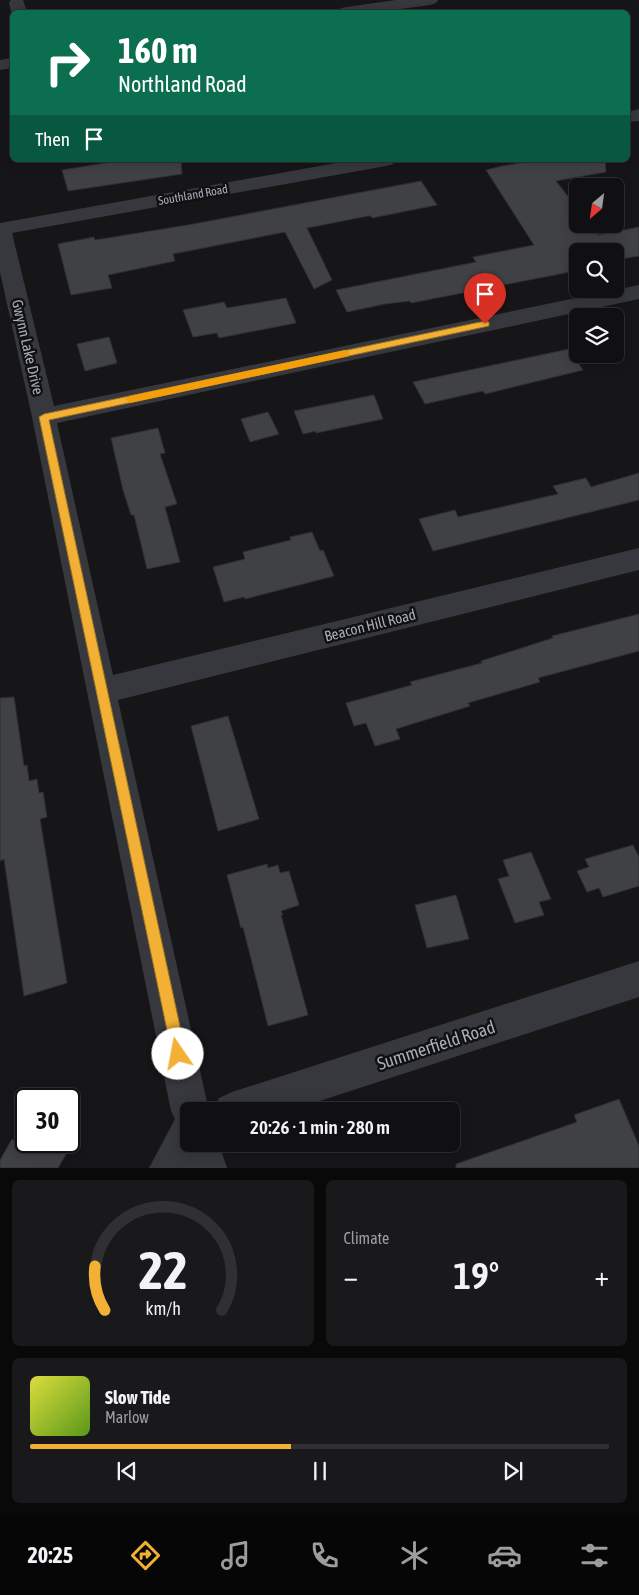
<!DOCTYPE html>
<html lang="en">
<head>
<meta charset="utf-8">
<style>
	:root { --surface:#101012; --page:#19191b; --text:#f1f3f6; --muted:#9c9d9f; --line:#303032; --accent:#f2b134 }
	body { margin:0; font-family:"Asap Condensed",sans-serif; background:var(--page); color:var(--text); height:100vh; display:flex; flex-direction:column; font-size:19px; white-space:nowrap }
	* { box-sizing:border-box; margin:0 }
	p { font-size:16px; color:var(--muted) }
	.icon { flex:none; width:28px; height:28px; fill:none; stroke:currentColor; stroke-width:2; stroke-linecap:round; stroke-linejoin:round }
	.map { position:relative; height:1168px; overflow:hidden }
	.details { display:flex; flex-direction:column; gap:12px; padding:12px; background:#09090a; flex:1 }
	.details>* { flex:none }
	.guide { position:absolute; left:10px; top:10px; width:620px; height:152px; border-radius:8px; box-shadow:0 2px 12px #0003,0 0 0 1px var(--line); background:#0b6e4f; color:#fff; overflow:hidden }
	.needle { width:32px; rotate:209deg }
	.fabs { position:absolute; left:569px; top:178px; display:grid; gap:10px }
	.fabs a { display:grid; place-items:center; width:55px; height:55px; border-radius:8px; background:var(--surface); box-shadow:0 2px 12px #0003,0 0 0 1px var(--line); font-size:25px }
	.speed { position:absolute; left:15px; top:1088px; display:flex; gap:10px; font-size:25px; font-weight:700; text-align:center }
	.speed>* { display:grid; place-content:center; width:65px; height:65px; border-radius:50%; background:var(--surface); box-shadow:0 2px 12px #0003,0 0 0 1px var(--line); line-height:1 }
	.speed .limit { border:2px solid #111; border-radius:8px; background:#fff; color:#111 }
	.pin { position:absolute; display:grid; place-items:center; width:42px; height:42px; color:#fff; margin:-51px -21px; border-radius:50% 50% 50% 0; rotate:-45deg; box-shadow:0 0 5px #0007 }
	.pin .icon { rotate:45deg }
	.me { position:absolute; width:55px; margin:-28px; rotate:348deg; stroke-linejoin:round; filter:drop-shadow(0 0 4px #0008) }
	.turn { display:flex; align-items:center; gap:18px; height:105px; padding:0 25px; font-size:22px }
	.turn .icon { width:65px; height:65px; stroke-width:2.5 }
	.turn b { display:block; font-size:35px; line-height:42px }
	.then { display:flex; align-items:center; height:48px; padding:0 25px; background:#0003; gap:10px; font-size:19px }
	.big { font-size:38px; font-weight:600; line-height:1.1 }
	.details .tile { flex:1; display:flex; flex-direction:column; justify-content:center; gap:8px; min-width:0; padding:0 18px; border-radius:8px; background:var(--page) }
	.details .dial { align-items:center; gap:0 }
	.dial svg { height:130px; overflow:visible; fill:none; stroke:var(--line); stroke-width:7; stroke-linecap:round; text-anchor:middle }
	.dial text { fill:var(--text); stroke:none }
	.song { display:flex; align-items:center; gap:15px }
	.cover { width:60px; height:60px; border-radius:8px; background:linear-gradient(135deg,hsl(60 70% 55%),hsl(90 70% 35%)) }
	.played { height:5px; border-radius:2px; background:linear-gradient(90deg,var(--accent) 45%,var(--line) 45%) }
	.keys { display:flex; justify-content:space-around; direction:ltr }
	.heat { display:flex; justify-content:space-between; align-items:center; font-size:28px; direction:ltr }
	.details .tiles { flex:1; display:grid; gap:12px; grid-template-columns:1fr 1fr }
	.tile:last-child { grid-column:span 2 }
	.trip { position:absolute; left:180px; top:1102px; width:280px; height:50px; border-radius:8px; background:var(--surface); box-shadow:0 2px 12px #0003,0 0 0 1px var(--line); font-weight:600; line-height:50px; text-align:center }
	.tab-bar { display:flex; height:80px; justify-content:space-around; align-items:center; background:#060607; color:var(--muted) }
	.tab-bar .icon { width:35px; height:35px }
	.tab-bar .current { color:var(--accent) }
	.tab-bar b { font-size:22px; color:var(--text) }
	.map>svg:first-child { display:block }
	.building { fill:#404145; stroke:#303034 }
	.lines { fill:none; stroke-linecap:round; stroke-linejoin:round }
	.minor { fill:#37383d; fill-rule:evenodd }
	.route { fill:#f2b134; stroke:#9d7322 }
	.slow { fill:#f59e0b }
	.labels { text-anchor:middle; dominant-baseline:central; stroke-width:5; stroke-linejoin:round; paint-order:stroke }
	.far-street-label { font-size:12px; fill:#a8adb8; stroke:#111113 }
	.street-label { font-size:15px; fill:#a8adb8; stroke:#111113 }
	.near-street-label { font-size:18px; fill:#a8adb8; stroke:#111113 }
</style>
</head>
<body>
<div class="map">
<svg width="639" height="1168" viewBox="0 0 639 1168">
	<rect width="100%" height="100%" fill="#161618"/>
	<path class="building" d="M124,160H181L182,174L68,191L62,170Z
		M537,160H605L606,172L556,181L578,209V224H589L598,235L639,227V256L615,260V251H578V268L573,269L575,271L411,303L410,301L385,304L347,312L336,290L476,262L473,257L534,245L486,170L502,166Z
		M421,181L437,205L372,218L371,216H368L307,228L332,280L314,289L285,232L173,254L175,261L108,275L112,288L71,295L58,244L94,237L95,240L188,225Z
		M286,298L296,323L219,338L217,333L193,337L183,310L224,302L227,308Z
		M109,337L117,363L85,371L77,344Z
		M569,349L583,370L485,394L483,391L425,404L413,382Z
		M374,395L383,419L316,433V431L303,434L294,411Z
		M268,412L279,434L250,442L241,419Z
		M158,428L165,453L160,454L177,504L165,507L180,562L147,569L134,515H131L123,490L111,438Z
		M639,473V500L433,551L419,519L455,510L458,517L558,494L553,486L586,478L591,487Z
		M312,532L320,551L323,550L334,576L245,599L244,597L224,602L213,567L245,559L243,552L291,540L290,537Z
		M639,614V651L538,678L540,682L468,703L470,706L396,729L400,739L375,746L366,723L354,726L346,703L412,685L410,682L482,663L481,661L553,638L552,636Z
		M14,697L24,766L27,765L29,781L37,779L39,793L43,792L47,817L40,819L67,983L24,996L4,859L0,861V698Z
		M228,716L259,819L218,831L191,726Z
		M633,845L639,857V886L603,897L599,888L587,892L577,871L589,867L585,859Z
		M531,852L551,899L539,902L544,915L515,923L498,879L509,876L503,860Z
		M267,864L268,868L278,865L280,873L289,871L299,905L281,911L283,915H281L308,1015L268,1026L243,927L241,928L227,875Z
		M456,895L469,939L427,948L415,905Z
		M619,1099L639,1146V1168H456V1164L577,1122L574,1115Z
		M69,1138L74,1141L58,1168H0V1160L12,1139L22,1146L26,1139V1141H69Z"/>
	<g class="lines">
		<path class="minor" d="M11,0H23L27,12H12V15L9,3Z
			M396,0H438L436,3L430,5L378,12H339L341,8L347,7Z
			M12,58V68L0,70V60Z
			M639,109V121L628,122V112Z
			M353,160H396L393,164L386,166L12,233L54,406L639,285V299L57,423L113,675L639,548V570L118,700L209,1111H189V1144H219L227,1168H149L175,1119L171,1111L32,417L0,272V223Z
			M639,961V997L289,1111H213L219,1098L232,1092Z"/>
	</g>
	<path class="route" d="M485,321L489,322V326L49,420L186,1054L183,1059L178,1061L173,1059L39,417L44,414Z"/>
	<path class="slow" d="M345,350L349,351V356L130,403L125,399L130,396Z"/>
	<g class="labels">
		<g class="far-street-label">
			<text transform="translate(193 195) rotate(-10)">Southland Road</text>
		</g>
		<g class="street-label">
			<text transform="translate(28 347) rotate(77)">Gwynn Lake Drive</text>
			<text transform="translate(370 625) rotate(-14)">Beacon Hill Road</text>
		</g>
		<g class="near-street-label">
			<text transform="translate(436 1045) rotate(-18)">Summerfield Road</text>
		</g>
	</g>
</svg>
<div class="fabs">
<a><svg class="needle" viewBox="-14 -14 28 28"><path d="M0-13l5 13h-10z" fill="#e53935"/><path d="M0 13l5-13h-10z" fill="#9c9d9f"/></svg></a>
<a><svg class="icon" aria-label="search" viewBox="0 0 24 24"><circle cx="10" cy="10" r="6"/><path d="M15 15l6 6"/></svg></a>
<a><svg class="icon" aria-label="layers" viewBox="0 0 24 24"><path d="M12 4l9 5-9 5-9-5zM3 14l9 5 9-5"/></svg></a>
</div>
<div class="speed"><div class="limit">30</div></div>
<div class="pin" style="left:485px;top:324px;background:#d93025"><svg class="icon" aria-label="arrive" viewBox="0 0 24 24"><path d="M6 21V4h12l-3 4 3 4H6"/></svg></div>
<svg class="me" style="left:178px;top:1054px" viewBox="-20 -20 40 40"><circle r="19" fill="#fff"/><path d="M0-13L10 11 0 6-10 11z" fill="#f2b134"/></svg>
<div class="trip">20:26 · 1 min · 280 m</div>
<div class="guide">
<div class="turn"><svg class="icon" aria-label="right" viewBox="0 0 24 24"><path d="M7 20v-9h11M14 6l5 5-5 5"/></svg><div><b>160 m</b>Northland Road</div></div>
<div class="then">Then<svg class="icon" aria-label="arrive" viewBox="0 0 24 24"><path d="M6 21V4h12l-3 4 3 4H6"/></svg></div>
</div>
</div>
<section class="details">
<div class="tiles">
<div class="tile dial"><svg viewBox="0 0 100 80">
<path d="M14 69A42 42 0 1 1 86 69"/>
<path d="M14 69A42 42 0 0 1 8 42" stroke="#f2b134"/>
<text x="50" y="56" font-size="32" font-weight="700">22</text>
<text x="50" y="72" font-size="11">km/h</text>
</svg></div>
<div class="tile"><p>Climate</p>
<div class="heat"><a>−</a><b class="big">19°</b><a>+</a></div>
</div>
<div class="tile">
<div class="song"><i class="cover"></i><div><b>Slow Tide</b><p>Marlow</p></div></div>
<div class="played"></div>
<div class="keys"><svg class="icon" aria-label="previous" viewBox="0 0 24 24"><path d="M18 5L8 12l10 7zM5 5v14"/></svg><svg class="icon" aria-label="pause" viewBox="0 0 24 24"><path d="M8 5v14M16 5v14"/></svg><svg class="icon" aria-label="next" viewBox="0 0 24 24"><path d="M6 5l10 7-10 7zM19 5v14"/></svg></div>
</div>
</div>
</section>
<nav class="tab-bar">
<b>20:25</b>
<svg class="icon current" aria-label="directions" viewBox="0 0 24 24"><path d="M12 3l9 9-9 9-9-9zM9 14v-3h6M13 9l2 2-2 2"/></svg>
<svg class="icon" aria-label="music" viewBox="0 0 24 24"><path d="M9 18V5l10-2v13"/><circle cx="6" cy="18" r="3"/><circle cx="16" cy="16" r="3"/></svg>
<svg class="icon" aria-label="phone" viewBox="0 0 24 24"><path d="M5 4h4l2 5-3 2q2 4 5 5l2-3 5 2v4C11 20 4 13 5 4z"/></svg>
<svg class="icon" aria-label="climate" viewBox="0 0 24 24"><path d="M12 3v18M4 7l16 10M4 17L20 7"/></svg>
<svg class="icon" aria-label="car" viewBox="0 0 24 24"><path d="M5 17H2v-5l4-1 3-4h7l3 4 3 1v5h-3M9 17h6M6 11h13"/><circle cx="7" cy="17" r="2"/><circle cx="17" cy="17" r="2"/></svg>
<svg class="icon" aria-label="filters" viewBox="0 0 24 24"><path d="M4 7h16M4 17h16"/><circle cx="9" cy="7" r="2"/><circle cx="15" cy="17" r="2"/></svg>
</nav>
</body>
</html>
